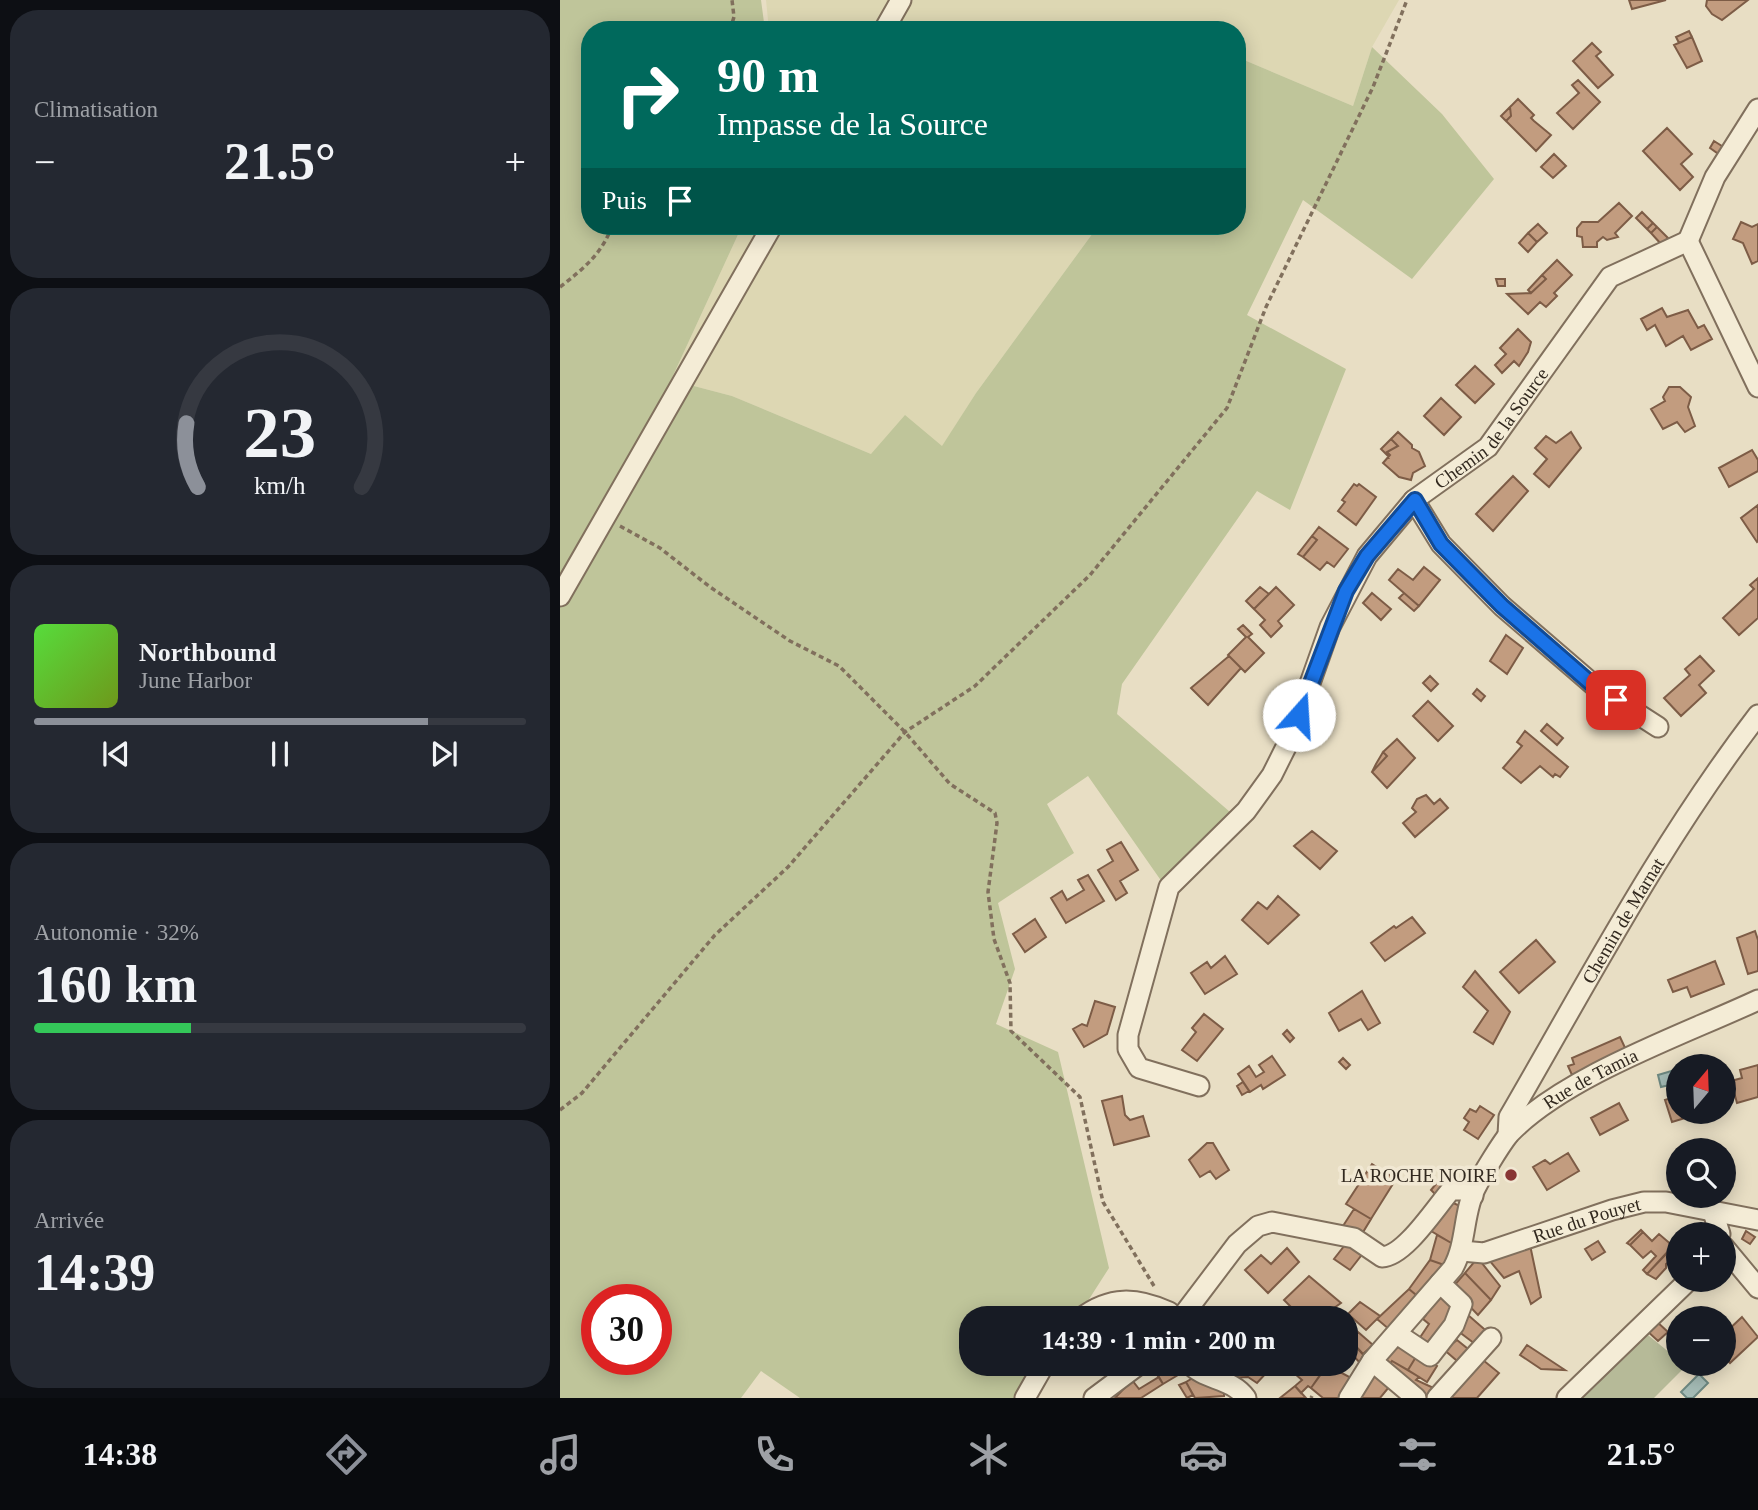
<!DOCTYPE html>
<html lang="fr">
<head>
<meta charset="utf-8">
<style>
	:root { --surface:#171b24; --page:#242831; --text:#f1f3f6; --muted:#9ea1a6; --line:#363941; --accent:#8c9099 }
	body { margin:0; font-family:"Times New Roman",serif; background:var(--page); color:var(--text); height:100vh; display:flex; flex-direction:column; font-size:26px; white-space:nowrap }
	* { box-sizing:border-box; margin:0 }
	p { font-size:23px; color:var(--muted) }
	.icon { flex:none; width:38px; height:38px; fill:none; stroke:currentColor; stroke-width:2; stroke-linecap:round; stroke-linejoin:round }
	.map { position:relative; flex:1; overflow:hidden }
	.details { display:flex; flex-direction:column; gap:10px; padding:10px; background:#0d0f14; width:560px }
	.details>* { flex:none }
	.top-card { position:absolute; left:21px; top:21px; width:665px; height:214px; border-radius:28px; box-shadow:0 4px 18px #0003; background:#00695c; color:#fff; overflow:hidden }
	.needle { width:46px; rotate:19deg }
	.fabs { position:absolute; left:1106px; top:1054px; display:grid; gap:14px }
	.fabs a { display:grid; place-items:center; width:70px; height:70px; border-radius:50%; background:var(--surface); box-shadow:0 4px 18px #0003; font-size:35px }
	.speed { position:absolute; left:21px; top:1284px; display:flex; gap:14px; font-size:35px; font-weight:700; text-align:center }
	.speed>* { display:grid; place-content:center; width:91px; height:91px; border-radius:50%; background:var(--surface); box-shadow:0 4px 18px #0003; line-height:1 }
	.speed .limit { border:10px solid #d22; background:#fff; color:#111 }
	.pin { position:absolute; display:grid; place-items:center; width:60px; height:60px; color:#fff; margin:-30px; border-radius:14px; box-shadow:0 4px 10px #0006 }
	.me { position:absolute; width:77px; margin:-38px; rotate:19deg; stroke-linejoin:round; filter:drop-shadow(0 0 5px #0008) }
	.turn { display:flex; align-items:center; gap:24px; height:147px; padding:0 21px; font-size:32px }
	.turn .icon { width:91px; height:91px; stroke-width:2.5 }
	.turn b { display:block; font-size:49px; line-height:60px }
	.then { display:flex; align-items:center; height:66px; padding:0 21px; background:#0003; gap:14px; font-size:26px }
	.big { font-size:52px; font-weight:700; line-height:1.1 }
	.details .card { flex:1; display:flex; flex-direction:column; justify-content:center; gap:10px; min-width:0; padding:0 24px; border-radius:28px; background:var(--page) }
	.details .dial { align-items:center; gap:0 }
	.dial svg { height:182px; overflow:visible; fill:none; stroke:var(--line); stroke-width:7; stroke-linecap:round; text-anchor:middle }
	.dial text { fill:var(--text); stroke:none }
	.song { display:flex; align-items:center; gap:21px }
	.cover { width:84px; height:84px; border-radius:10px; background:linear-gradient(135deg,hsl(110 70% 55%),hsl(80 70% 35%)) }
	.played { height:7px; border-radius:4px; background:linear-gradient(90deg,var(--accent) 80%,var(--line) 80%) }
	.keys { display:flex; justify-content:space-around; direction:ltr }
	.heat { display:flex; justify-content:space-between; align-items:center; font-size:38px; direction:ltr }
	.charge { height:10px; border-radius:5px; background:linear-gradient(90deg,#34c759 32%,var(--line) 0) }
	.trip { position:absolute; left:399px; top:1306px; width:399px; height:70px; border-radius:28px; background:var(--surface); box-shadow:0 4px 18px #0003; font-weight:700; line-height:70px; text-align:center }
	.menu { display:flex; height:112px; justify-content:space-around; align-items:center; background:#090b0e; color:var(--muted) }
	.menu .icon { width:49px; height:49px }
	.menu .selected { color:var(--accent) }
	.menu b { font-size:32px; color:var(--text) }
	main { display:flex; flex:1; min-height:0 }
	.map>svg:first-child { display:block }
	.farmland { fill:#ddd7b3 }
	.green { fill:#bfc59a; fill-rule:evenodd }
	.cemetery { fill:#b6ba98 }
	.water { fill:#a5bcb6; stroke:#6e8982; stroke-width:2 }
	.building { fill:#c29c7f; stroke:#7d5c46; stroke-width:2 }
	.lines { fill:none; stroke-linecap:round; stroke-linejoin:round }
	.minor-casing { stroke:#81705d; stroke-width:23 }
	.path { stroke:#81705d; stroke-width:3.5; stroke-dasharray:5 3.5; stroke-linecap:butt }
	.minor { stroke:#f4ecd6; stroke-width:19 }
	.route-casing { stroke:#114b97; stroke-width:18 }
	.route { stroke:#1a73e8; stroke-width:12 }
	.poi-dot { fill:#883534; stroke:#f1e8d3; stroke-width:2.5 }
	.labels { text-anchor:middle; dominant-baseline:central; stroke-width:7; stroke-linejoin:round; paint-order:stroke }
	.street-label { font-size:19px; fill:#32291f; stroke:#f1e8d3 }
	.poi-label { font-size:19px; fill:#32291f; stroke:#f1e8d3; text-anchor:end }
</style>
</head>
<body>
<main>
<section class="details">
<div class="card"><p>Climatisation</p>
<div class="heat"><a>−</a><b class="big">21.5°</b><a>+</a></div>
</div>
<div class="card dial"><svg viewBox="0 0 100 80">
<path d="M14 69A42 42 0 1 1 86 69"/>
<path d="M14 69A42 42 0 0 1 9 41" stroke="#8c9099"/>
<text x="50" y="56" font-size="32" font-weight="700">23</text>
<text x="50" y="72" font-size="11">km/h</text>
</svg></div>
<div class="card">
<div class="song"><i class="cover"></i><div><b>Northbound</b><p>June Harbor</p></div></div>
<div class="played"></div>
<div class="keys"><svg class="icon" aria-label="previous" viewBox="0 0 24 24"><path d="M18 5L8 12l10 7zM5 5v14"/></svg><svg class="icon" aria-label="pause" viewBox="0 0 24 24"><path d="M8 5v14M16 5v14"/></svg><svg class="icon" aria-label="next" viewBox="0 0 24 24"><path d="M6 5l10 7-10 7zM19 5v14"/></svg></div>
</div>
<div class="card"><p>Autonomie · 32%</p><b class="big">160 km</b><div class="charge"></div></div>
<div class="card"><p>Arrivée</p><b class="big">14:39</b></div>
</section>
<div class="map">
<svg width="1198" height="1398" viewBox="0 0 1198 1398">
	<rect width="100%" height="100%" fill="#e8dec4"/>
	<path class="farmland" d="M206,0H839L812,47L793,106L677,57V30H209Z
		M182,226H538L416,393L382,447L311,454L172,396L111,380Z"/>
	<path class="green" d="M0,0H201L205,30H30V226H182L111,380L172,396L311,454L345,415L382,446L416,393L538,226H677V57L793,106L812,47L882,114L934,179L852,279L743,200L687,315L786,369L730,510L697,491L562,684L557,714L670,812L602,882L528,776L487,804L514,853L438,903L455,969L436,1024L498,1052L549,1268L517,1318H411V1363H487L464,1398H240L201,1371L181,1398H0ZM37,1300H96V1360H37Z"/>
	<path class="cemetery" d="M1083,1331L1126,1366L1094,1398H1022Z"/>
	<path class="water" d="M1118,1069V1083L1101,1087L1098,1075Z
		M1139,1374L1148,1383L1133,1398H1127L1121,1392Z"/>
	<path class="building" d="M1069,0H1106L1072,9Z
		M1147,0H1188L1162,20L1152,14L1146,6Z
		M1129,31L1132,37L1119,43L1116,37Z
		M1132,37L1142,61L1127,68L1114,45Z
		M1032,43L1041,52L1036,56L1053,75L1038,88L1013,61Z
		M1018,80L1040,102L1013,129L997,113L1019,93L1012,85Z
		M958,99L974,115L971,118L974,121L991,135L976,151L946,121L951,116L950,107Z
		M950,107L951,116L946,121L941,116Z
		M1107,128L1132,154L1121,164L1133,177L1120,190L1083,151Z
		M1154,141L1165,148L1160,155L1150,148Z
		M994,154L1006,166L993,178L981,167Z
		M1059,203L1072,216L1055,233L1058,237L1047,240L1043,237L1037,242V247H1023L1022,237L1017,236V228L1022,222H1038Z
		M1082,212L1093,223L1087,229L1076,218Z
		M1181,222L1192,227L1198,224V261L1192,264L1183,243L1173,239Z
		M1093,223L1097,227L1091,233L1087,229Z
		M978,224L987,233L977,242L968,233Z
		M1097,227L1108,238L1101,244L1091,233Z
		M968,233L977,242L968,252L959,243Z
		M997,260L1012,275L994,293L997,296L986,307L980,302L968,314L947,294L971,293L986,279L982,275Z
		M982,275L986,279L971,293L968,290Z
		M936,279H945V286H938Z
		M1102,308L1107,317L1128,310L1138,328L1144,325L1152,339L1131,350L1123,336L1106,346L1095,325L1087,330L1081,319Z
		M958,329L971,342L968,352L959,366L954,361L942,373L935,365L946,354L940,348Z
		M915,366L934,384L915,403L896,385Z
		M1109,387H1120L1131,397L1128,407L1135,426L1125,432L1117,422L1103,429L1091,409L1105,401L1103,397Z
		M881,398L901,417L884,435L864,416Z
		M838,432L852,445V448L859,452L865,466L853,473L851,480L839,477L823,463L830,455L827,452L838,446L831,439Z
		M1011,432L1021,448L989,487L974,474L987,459L975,448L986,436L996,443Z
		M831,439L838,446L827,452L828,456L821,449Z
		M1192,450L1198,460V471L1169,487L1159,468Z
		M953,476L968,491L933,531L916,514Z
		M794,484L797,486L799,484L816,497L796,525L778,511L785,502L782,500Z
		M1198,505V541L1197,542L1181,518Z
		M759,527L788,549L774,567L767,562L760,570L743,557L757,540L752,536Z
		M752,536L757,540L743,557L738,554Z
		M864,567L880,580L859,606L829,580L838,569L853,580Z
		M1198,578V618L1179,635L1163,618L1194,589L1190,585Z
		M700,587L709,594L694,609L686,601Z
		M716,587L734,605L718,621L722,626L711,637L700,625L705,620L694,609Z
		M812,593L831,609L821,620L803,603Z
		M844,593L859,606L854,611L839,598Z
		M683,625L692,634L688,637L704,653L685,672L668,655L686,637L678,629Z
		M946,635L963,648L947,674L930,661Z
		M669,656L681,668L648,705L631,688Z
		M1140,656L1154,671L1139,685L1146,693L1121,716L1104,698L1130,675L1125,669Z
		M870,676L878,684L871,691L863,683Z
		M917,689L925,696L921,701L913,694Z
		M868,701L893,726L878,741L853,716Z
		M987,724L1003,738L997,745L981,731Z
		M965,731L1008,767L1000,777L995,774L993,777L980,766L961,783L943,768L962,746L957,742Z
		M837,739L855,758L827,788L812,772L827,756L823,752Z
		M823,752L827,756L812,772L816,764Z
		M866,795L874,804L880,799L888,808L855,837L843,823L856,812L852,808L857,799Z
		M752,831L777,851L760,869L734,846Z
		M561,842L578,870L560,881L567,893L556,900L538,870L553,861L547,850Z
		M528,875L544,901L506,923L491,898L502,891L507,900L524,890L518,880Z
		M718,896L739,915L708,944L682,920L698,902L707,909Z
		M852,917L865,933L825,961L811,943L834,926L836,928Z
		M475,919L486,937L465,952L453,934Z
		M1195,931L1198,940V971L1188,974L1177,938Z
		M976,940L995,962L959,993L940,972Z
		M665,956L677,974L645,994L631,973L647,962L651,968Z
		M1155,961L1164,984L1131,997L1127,987L1113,992L1108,980Z
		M915,971L950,1012L933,1044L914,1032L928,1011L903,987Z
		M802,991L820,1023L808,1030L801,1019L779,1031L769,1013Z
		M535,1001L555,1007L547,1034L524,1047L513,1029L522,1024L527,1026Z
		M644,1014L663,1029L637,1061L622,1050L636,1032L632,1028Z
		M727,1030L734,1038L730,1042L723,1034Z
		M1060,1037L1067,1052L1012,1075L1008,1066L1014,1064L1012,1058Z
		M712,1056L725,1075L703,1089L701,1085L690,1092L678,1074L689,1066L696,1077L704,1072L699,1065Z
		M783,1058L790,1065L786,1069L779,1062Z
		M1198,1065V1097L1177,1103L1171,1081L1182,1078L1180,1070Z
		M683,1082L689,1091L682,1095L677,1086Z
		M562,1096L565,1115L570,1120L583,1116L589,1136L554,1145L542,1101Z
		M1118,1096V1111H1148L1112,1122L1105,1100Z
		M1059,1103L1068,1120L1040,1135L1031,1118Z
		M920,1106L934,1115L918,1139L904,1130L909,1122L904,1118L910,1109L916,1112Z
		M647,1143H653L669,1170L656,1179L650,1171L640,1177L629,1160Z
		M1008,1153L1019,1171L987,1190L973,1167L985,1160L990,1164Z
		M812,1164L836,1179L811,1219L786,1204Z
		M880,1179L889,1188L879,1198L871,1190Z
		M889,1201L900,1206L893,1244L866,1228Z
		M794,1209L811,1219L800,1237L779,1232Z
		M1081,1230L1083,1232L1070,1245L1067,1243Z
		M1186,1231L1195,1237L1190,1244L1182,1239Z
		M1083,1232L1092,1241L1099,1234L1113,1246L1087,1274L1083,1270L1096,1256L1091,1251L1083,1258L1070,1245Z
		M877,1235L893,1244L887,1266L870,1260Z
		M788,1241L804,1252L790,1270L774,1259Z
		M1038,1241L1045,1252L1032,1260L1025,1249Z
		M970,1245L981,1297L971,1304L959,1271L944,1278L929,1260Z
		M727,1248L739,1262L708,1293L685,1270L701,1255L711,1264Z
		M1108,1252L1118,1253V1256L1106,1264V1268L1096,1279L1087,1274Z
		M870,1260L887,1266L861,1299L849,1289Z
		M915,1261L921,1262L940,1286L931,1300L905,1273Z
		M905,1273L931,1300L918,1315L892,1288Z
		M749,1276L781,1303L760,1318H742L724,1300Z
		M849,1289L861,1299L830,1330L817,1319Z
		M883,1290L893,1306L869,1351L857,1342L869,1324L863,1319L866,1315L862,1311Z
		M800,1302L820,1316L806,1330L788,1314Z
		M584,1311L597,1315L579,1318Z
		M908,1315L931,1335L919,1347L898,1331Z
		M1182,1317L1198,1337L1170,1363L1164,1357V1334Z
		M786,1320L798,1332L786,1346Z
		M1095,1320L1108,1332L1098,1341L1085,1329Z
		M798,1332L813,1345L803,1354L790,1340Z
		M790,1340L807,1359L802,1365L786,1348Z
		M897,1340L913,1353L903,1366L882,1348L886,1349Z
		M836,1341L859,1352L848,1370L832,1361L827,1367L821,1359Z
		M967,1345L1005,1370L981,1369L960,1355Z
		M859,1352L877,1366L867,1382L848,1370Z
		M918,1356L939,1373L917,1398H893L890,1396Z
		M832,1361L859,1377L856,1380L878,1390L868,1398L850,1387L827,1367Z
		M570,1363L559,1374L545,1364Z
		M623,1363L628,1369L603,1384L590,1364Z
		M667,1363H700L708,1371L697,1383L688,1377L671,1378Z
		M740,1363H754L764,1370L751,1388L748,1386L741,1393L735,1386L742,1380L734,1373Z
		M754,1363H770L764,1370Z
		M767,1365L795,1380L782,1398H763L751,1388Z
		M812,1370L829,1387L820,1398H795Z
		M636,1376L664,1384V1396L635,1398L626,1382Z
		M599,1377L603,1384L581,1398H555L572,1380L579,1389Z
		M626,1382L633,1395L627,1398L619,1385Z
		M735,1386L746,1398H720Z"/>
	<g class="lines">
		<defs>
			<g id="minor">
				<path d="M324,30L341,0"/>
				<path d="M1128,241L1198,387"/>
				<path d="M1128,241L1155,177L1198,109"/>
				<path d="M854,500L881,544L942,606L1036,687L1098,727"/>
				<path d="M0,596L212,226"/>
				<path id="s1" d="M639,1086L579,1068L568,1049V1035L609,887L686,811L712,775L731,737L770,627L807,556L854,500L928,447L1050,277L1128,241"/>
				<path id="s2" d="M948,1135L949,1117C1028,981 1102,840 1198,715"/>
				<path d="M1153,1212L1160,1234"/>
				<path d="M1164,1247L1198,1288"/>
				<path id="s3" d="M902,1251L924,1253L1052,1210L1084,1202H1106L1198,1220"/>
				<path d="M521,1318C550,1296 576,1297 609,1312L610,1318"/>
				<path d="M621,1318L677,1244L698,1226L712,1222L794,1238L822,1257C845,1256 876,1207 891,1190H908L913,1196"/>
				<path d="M837,1334L870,1356L894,1325L902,1304L880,1283"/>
				<path d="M812,1361L856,1398"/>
				<path d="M629,1363C644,1381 671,1377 686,1398"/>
				<path d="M465,1398L485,1363"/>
				<path d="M534,1398L581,1363"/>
				<path id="s4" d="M789,1398L812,1361L893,1268C907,1243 903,1211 916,1187C922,1175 942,1142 950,1133C1007,1075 1123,1035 1198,1000"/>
				<path d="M877,1398L931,1338"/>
				<path d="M1007,1398L1130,1279"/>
			</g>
		</defs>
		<use href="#minor" class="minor-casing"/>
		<path class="path" d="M170,30L174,17L172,0
			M0,287C23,269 42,254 52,226
			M60,526L100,548L150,587L230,641L279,666L345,732L390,784L435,813L437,823L428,892L434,939L450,983L451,1031L520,1097L543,1202L594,1286
			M0,1110L22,1093L155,935L228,867L345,732L415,686L530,575L667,408L706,307L813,87L847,0
			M751,1398L752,1396"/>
		<use href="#minor" class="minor"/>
	</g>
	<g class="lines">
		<defs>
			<path id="route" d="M739,715L786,591L807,556L855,500L881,544L942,606L1035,687L1056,700"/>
		</defs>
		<use href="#route" class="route-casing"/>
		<use href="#route" class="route"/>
	</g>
	<circle class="poi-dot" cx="951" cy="1175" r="7"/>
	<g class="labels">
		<g class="street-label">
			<text stroke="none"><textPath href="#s1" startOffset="824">Chemin de la Source</textPath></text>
			<text stroke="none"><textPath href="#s2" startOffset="245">Chemin de Marnat</textPath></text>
			<text stroke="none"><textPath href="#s4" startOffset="413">Rue de Tamia</textPath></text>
			<text stroke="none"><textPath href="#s3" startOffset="130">Rue du Pouyet</textPath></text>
		</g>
		<g class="poi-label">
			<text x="937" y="1175">LA ROCHE NOIRE</text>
		</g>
	</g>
</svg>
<div class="fabs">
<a><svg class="needle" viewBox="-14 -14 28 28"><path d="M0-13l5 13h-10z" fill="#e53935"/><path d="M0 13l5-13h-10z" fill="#9ea1a6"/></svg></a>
<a><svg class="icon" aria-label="search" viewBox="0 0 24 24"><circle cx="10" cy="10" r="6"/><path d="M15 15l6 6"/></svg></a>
<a>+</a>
<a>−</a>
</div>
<div class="speed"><div class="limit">30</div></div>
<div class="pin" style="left:1056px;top:700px;background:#d93025"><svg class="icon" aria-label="arrive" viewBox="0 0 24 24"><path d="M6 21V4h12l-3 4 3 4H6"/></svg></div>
<svg class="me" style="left:739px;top:715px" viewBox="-20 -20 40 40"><circle r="19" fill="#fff"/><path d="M0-13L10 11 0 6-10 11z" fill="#1a73e8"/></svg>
<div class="trip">14:39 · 1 min · 200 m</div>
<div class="top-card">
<div class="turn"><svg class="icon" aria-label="right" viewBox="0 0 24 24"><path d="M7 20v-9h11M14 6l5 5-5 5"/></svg><div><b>90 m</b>Impasse de la Source</div></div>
<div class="then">Puis<svg class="icon" aria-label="arrive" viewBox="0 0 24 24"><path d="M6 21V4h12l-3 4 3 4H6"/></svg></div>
</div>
</div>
</main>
<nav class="menu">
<b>14:38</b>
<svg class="icon selected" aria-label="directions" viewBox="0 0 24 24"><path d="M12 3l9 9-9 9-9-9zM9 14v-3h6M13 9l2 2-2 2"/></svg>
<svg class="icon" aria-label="music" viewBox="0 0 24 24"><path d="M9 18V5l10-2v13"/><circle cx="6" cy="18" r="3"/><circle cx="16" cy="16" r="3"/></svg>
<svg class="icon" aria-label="phone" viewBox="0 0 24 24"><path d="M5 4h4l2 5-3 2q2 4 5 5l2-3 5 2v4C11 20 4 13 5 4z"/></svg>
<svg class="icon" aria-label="climate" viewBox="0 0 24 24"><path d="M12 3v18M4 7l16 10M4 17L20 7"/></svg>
<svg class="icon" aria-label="car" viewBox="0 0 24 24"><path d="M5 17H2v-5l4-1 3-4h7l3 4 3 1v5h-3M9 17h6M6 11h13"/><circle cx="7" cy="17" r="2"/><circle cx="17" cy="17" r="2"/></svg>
<svg class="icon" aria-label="filters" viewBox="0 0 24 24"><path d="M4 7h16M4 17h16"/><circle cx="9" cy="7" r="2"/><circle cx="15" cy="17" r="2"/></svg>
<b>21.5°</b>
</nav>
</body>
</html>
